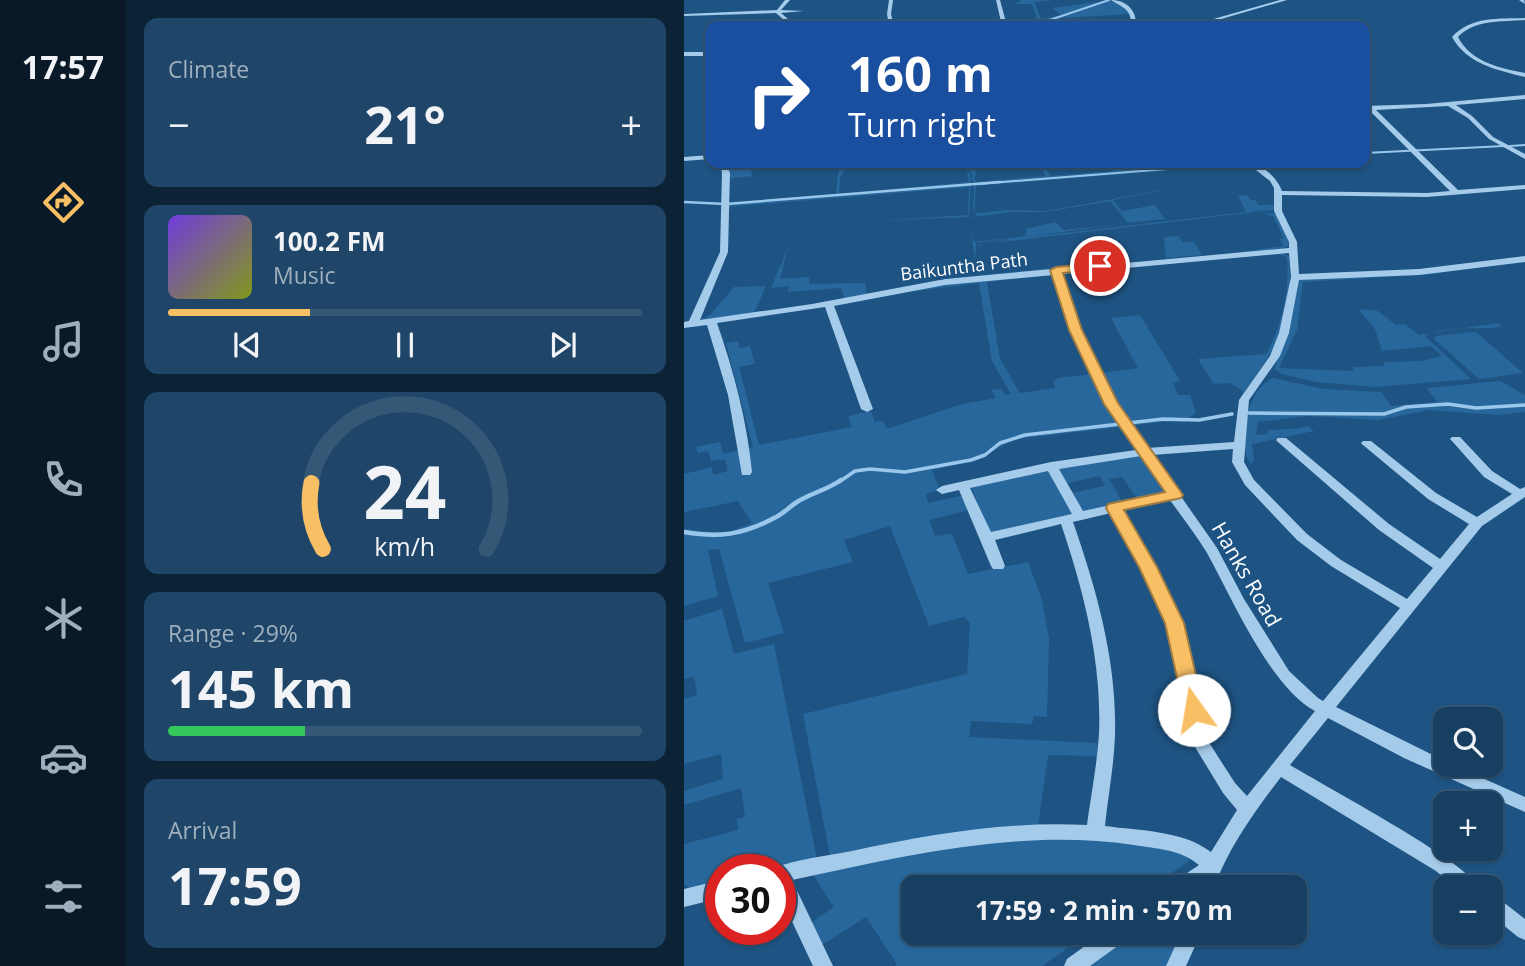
<!DOCTYPE html>
<html lang="en">
<head>
<meta charset="utf-8">
<style>
	:root { --surface:#163f62; --page:#1f4668; --text:#f1f3f6; --muted:#9eafbe; --line:#355877; --accent:#f8bf65 }
	body { margin:0; font-family:"Open Sans",sans-serif; background:var(--page); color:var(--text); height:100vh; display:flex; flex-direction:column; font-size:26px; white-space:nowrap }
	* { box-sizing:border-box; margin:0 }
	p { font-size:23px; color:var(--muted) }
	.icon { flex:none; width:38px; height:38px; fill:none; stroke:currentColor; stroke-width:2; stroke-linecap:round; stroke-linejoin:round }
	.map { position:relative; flex:1; overflow:hidden }
	.sheet { display:flex; flex-direction:column; gap:18px; padding:18px; background:#0c2336; width:558px }
	.sheet>* { flex:none }
	.banner { position:absolute; left:21px; top:21px; width:665px; height:147px; border-radius:14px; box-shadow:0 2px 5px #0004,0 0 0 2px var(--line); background:#1a4fa0; color:#fff; overflow:hidden }
	.controls { position:absolute; left:749px; top:707px; display:grid; gap:14px }
	.controls a { display:grid; place-items:center; width:70px; height:70px; border-radius:14px; background:var(--surface); box-shadow:0 2px 5px #0004,0 0 0 2px var(--line); font-size:35px }
	.speed { position:absolute; left:21px; top:854px; display:flex; gap:14px; font-size:35px; font-weight:700; text-align:center }
	.speed>* { display:grid; place-content:center; width:91px; height:91px; border-radius:50%; background:var(--surface); box-shadow:0 2px 5px #0004,0 0 0 2px var(--line); line-height:1 }
	.speed .limit { border:10px solid #d22; background:#fff; color:#111 }
	.pin { position:absolute; display:grid; place-items:center; width:60px; height:60px; color:#fff; margin:-30px; border:4px solid #fff; border-radius:50%; box-shadow:0 2px 7px #0007 }
	.me { position:absolute; width:77px; margin:-38px; rotate:347deg; stroke-linejoin:round; filter:drop-shadow(0 0 5px #0008) }
	.turn { display:flex; align-items:center; gap:24px; height:147px; padding:0 28px; font-size:32px }
	.turn .icon { width:91px; height:91px; stroke-width:2.5 }
	.turn b { display:block; font-size:49px; line-height:60px }
	.big { font-size:52px; font-weight:700; line-height:1.1 }
	.sheet .tile { flex:1; display:flex; flex-direction:column; justify-content:center; gap:10px; min-width:0; padding:0 24px; border-radius:14px; background:var(--page) }
	.sheet .dial { align-items:center; gap:0 }
	.dial svg { height:182px; overflow:visible; fill:none; stroke:var(--line); stroke-width:7; stroke-linecap:round; text-anchor:middle }
	.dial text { fill:var(--text); stroke:none }
	.song { display:flex; align-items:center; gap:21px }
	.cover { width:84px; height:84px; border-radius:10px; background:linear-gradient(135deg,hsl(260 70% 55%),hsl(70 70% 35%)) }
	.played { height:7px; border-radius:4px; background:linear-gradient(90deg,var(--accent) 30%,var(--line) 30%) }
	.keys { display:flex; justify-content:space-around; direction:ltr }
	.heat { display:flex; justify-content:space-between; align-items:center; font-size:38px; direction:ltr }
	.charge { height:10px; border-radius:5px; background:linear-gradient(90deg,#34c759 29%,var(--line) 0) }
	.trip { position:absolute; left:217px; top:875px; width:406px; height:70px; border-radius:14px; background:var(--surface); box-shadow:0 2px 5px #0004,0 0 0 2px var(--line); font-weight:700; line-height:70px; text-align:center }
	main { display:flex; flex:1; min-height:0 }
	.tab-bar { display:flex; flex-direction:column; width:126px; justify-content:space-around; align-items:center; background:#091927; color:var(--muted) }
	.tab-bar .icon { width:49px; height:49px }
	.tab-bar .active { color:var(--accent) }
	.tab-bar b { font-size:32px; color:var(--text) }
	.map>svg:first-child { display:block }
	.green { fill:#28679c }
	.lines { fill:none; stroke-linecap:round; stroke-linejoin:round }
	.stream-far3 { stroke:#99c7eb; stroke-width:2 }
	.stream-far2 { stroke:#99c7eb; stroke-width:2.5 }
	.stream-far1 { stroke:#99c7eb; stroke-width:3.5 }
	.stream { stroke:#99c7eb; stroke-width:4.5 }
	.minor { fill:#a5cbea; fill-rule:evenodd }
	.route { fill:#f8bf65; stroke:#a17c42; stroke-width:2 }
	.labels { text-anchor:middle; dominant-baseline:central; stroke-width:7; stroke-linejoin:round; paint-order:stroke }
	.far-street-label { font-size:18px; fill:#fff; stroke:#1e5483 }
	.street-label { font-size:21px; fill:#fff; stroke:#1e5483 }
</style>
</head>
<body>
<main>
<nav class="tab-bar">
<b>17:57</b>
<svg class="icon active" aria-label="directions" viewBox="0 0 24 24"><path d="M12 3l9 9-9 9-9-9zM9 14v-3h6M13 9l2 2-2 2"/></svg>
<svg class="icon" aria-label="music" viewBox="0 0 24 24"><path d="M9 18V5l10-2v13"/><circle cx="6" cy="18" r="3"/><circle cx="16" cy="16" r="3"/></svg>
<svg class="icon" aria-label="phone" viewBox="0 0 24 24"><path d="M5 4h4l2 5-3 2q2 4 5 5l2-3 5 2v4C11 20 4 13 5 4z"/></svg>
<svg class="icon" aria-label="climate" viewBox="0 0 24 24"><path d="M12 3v18M4 7l16 10M4 17L20 7"/></svg>
<svg class="icon" aria-label="car" viewBox="0 0 24 24"><path d="M5 17H2v-5l4-1 3-4h7l3 4 3 1v5h-3M9 17h6M6 11h13"/><circle cx="7" cy="17" r="2"/><circle cx="17" cy="17" r="2"/></svg>
<svg class="icon" aria-label="filters" viewBox="0 0 24 24"><path d="M4 7h16M4 17h16"/><circle cx="9" cy="7" r="2"/><circle cx="15" cy="17" r="2"/></svg>
</nav>
<section class="sheet">
<div class="tile"><p>Climate</p>
<div class="heat"><a>−</a><b class="big">21°</b><a>+</a></div>
</div>
<div class="tile">
<div class="song"><i class="cover"></i><div><b>100.2 FM</b><p>Music</p></div></div>
<div class="played"></div>
<div class="keys"><svg class="icon" aria-label="previous" viewBox="0 0 24 24"><path d="M18 5L8 12l10 7zM5 5v14"/></svg><svg class="icon" aria-label="pause" viewBox="0 0 24 24"><path d="M8 5v14M16 5v14"/></svg><svg class="icon" aria-label="next" viewBox="0 0 24 24"><path d="M6 5l10 7-10 7zM19 5v14"/></svg></div>
</div>
<div class="tile dial"><svg viewBox="0 0 100 80">
<path d="M14 69A42 42 0 1 1 86 69"/>
<path d="M14 69A42 42 0 0 1 9 40" stroke="#f8bf65"/>
<text x="50" y="56" font-size="32" font-weight="700">24</text>
<text x="50" y="72" font-size="11">km/h</text>
</svg></div>
<div class="tile"><p>Range · 29%</p><b class="big">145 km</b><div class="charge"></div></div>
<div class="tile"><p>Arrival</p><b class="big">17:59</b></div>
</section>
<div class="map">
<svg width="841" height="966" viewBox="0 0 841 966">
	<rect width="100%" height="100%" fill="#1e5483"/>
	<path class="green" d="M338,0H370L350,2L357,19L377,15L368,8L427,0L448,13L449,24L421,26L446,24L449,15L446,14L376,18L346,26L353,18L348,4H331Z
		M40,163L48,166L63,163H119L67,171L68,176L43,179Z
		M160,163H164L156,177L155,194L285,182L282,163L287,179L285,217L192,221L284,215L285,187L41,207L42,203L152,194L154,172Z
		M285,163H287L293,175L290,176L292,182L362,176L354,163H358L366,176L429,171L421,163H426L436,170L525,163L562,164L292,186L290,212L294,213L322,210L362,211L512,184L429,200L438,211L471,205L481,219L444,223L426,201L362,212H330L287,217L294,215L289,211L290,186Z
		M563,195L566,200H572L574,205H590L591,210L567,211L592,214L605,242L603,247L596,249L548,253L599,246L596,239H600L589,216L583,215L581,212H572L299,244L295,247L296,275L446,261L301,276L295,275V245L323,240V239L292,243L291,261L287,230L290,242L342,236V229L371,222L380,230L436,224L336,238L562,212L554,196Z
		M495,236L498,242H510L518,255L482,258L480,237Z
		M104,247L96,279L125,277V284L182,283V294L161,299L157,288L104,292L105,286L87,288Z
		M594,253L605,256L606,286L592,345L559,394L558,390L546,383L530,384L514,359L582,354C598,327 606,289 603,257L594,254L565,256Z
		M841,260L750,274L619,282L613,330L595,368L669,371V367L700,366V362L736,361L758,356L747,346L698,351L691,329L674,309L694,311L712,325L721,324L735,335L814,323L818,327C794,330 764,325 741,336L787,379L690,387L632,382L598,374L590,369L605,333L615,280Z
		M365,273L369,275L303,282L316,359L336,393L371,388L369,382L374,378L407,374L438,427L331,439L291,461L248,470L256,490L242,494L244,503L281,495L286,510L245,520L251,536L268,534L284,574L344,562L358,600L365,639L363,717L350,716L348,724L287,721L285,737L413,743V756L364,755L354,826L146,856L119,714L283,674L286,623L280,617L245,626L206,526L160,540L169,562L84,583L100,633L61,643L35,549L24,550L34,596L0,606V529L40,534L68,523L54,501L0,512V474L28,467L29,475L44,471L41,459L27,461L24,451L14,453L12,447L36,442L39,454L69,447L42,343L54,341L56,348L66,346L71,364L55,367L75,445L168,427L164,416L187,411L191,422L199,421L203,429L278,404L312,398L307,390L317,389L321,395L327,394L308,361L295,283L208,294L231,288Z
		M82,286L70,313L14,321L26,315L50,287Z
		M456,315L496,381L489,383L494,395H506L512,412L501,422H474L447,426L417,373L454,368L427,318Z
		M790,332L793,333L839,373L795,379L750,339L752,336Z
		M589,378L639,389L697,392L707,406L753,402L743,388L816,381L841,395V412L814,415L745,410L694,420L624,416L574,422L572,435L583,434L584,430C598,429 610,430 624,426L630,431L568,444L570,459L567,464C551,445 564,387 589,378Z
		M454,449L483,492L454,500L438,477L425,479L439,503L397,513L387,493L421,486L416,476L380,484L373,466Z
		M363,467L388,509V515L306,534L287,487Z
		M38,609L50,654L90,644L133,859L93,870H37V882L7,889L0,884V844L54,830L53,819L61,817L57,788L0,805V791L39,779L37,754L0,764V699L13,695L10,676L0,679V621Z
		M430,838L504,855L505,861L468,887H229V933H405L358,966H210L213,964L182,917L136,946L125,924L150,907L128,873L300,839Z
		M450,933H497L482,966H406Z"/>
	<g class="lines">
		<path class="stream-far3" d="M348,26L425,0
			M826,146L841,145
			M681,153L820,146
			M294,184L558,163"/>
		<path class="stream-far2" d="M0,202L42,204L316,182"/>
		<path class="stream-far1" d="M565,413L700,414L722,407L764,404L792,408L841,405
			M155,482L171,471L186,469L221,472L287,460L301,455L316,443L341,435L479,419L515,420L548,414"/>
		<path class="stream" d="M0,532C34,538 59,535 90,518C99,514 105,507 113,502C127,493 143,490 157,480"/>
		<path class="minor" d="M101,0H106L97,10L120,11L97,13L112,26H107L92,13L0,16V14L93,10Z
			M205,0H209L207,14L210,26H205L203,14Z
			M312,0H316L323,26H318Z
			M427,0C443,0 453,11 452,26H447C448,9 439,8 427,0Z
			M596,0H603L513,26H505Z
			M835,0H840L841,4Z
			M841,18V20C818,22 791,19 774,37C787,62 815,68 841,73V77C813,70 783,64 768,37C787,16 815,19 841,18Z
			M0,52H26V56H0Z
			M841,95V99L772,105L788,116L809,137L841,154V159L805,139L784,118L764,106L692,110L774,190L841,185V189L743,197L598,195V211L613,242L615,274L735,269L841,256V262L735,275L615,280L605,333L596,356L565,400L560,462L570,480L623,534L657,560L723,599L749,568L695,530L594,442L592,440L594,438H602L705,524L756,559L785,524L744,499L679,445L677,443L679,441H687L752,493L793,517L828,494L800,477L768,441L766,439L768,437H776L808,471L836,489L841,487V497L798,526L652,707L761,761V765H769L841,797V812L720,758L644,718L606,765C637,784 785,863 794,887H771L752,871L597,777C571,811 545,847 530,887H489L491,881L515,865C496,849 473,849 450,845C334,828 221,856 108,880L149,966H129L96,896V870H89V868C114,859 142,856 168,851C246,834 324,821 403,825C407,795 413,765 415,734C418,662 400,592 377,524L311,540L321,566L319,569H309L307,566L275,490L258,494L252,490L258,486L367,462L452,450L421,404L386,330L369,275L261,285L150,306L189,409L183,412L177,409L141,307L33,323C50,372 63,421 68,472L66,475H58L44,395L23,325L0,328V322L5,321L36,252L38,173L36,163H42L46,173L44,252L16,320L128,304L261,279L368,269L372,267L376,269L605,248V242L590,211V188L586,181L563,163C577,163 594,178 598,191L743,193L766,191L685,110H681V106L742,104ZM605,253L607,277L595,333L586,356L555,400L550,442L463,448L432,404L396,330L378,274ZM549,449L548,462L561,485L613,540L647,566L716,608L639,701L634,698L605,671L560,599L533,548L468,455ZM457,456L482,493L399,511L375,469ZM364,471L388,514L307,532L286,488ZM486,500C498,517 512,535 523,553C548,598 586,687 631,711L563,796L551,783L524,741L498,623L471,567L438,511ZM427,513L457,567L484,623L508,742L539,793L553,810L527,852C498,830 456,831 421,826C424,796 430,766 431,735C433,662 413,591 389,522Z
			M26,155V159L0,161V157Z
			M37,880V898L0,907V889Z
			M807,895L814,898L841,919V940L834,937L807,915Z
			M419,933H445L442,940L406,966H380L383,959Z
			M497,933H517L502,966H482Z"/>
	</g>
	<path class="route" d="M416,263L422,266L420,268L379,273L398,330L434,403L499,495L497,498L440,510L473,567L500,623L520,710L517,716L510,718L503,716L500,710L481,623L455,567L422,508L424,504L481,492L420,404L385,330L366,270L372,267Z"/>
	<g class="labels">
		<g class="far-street-label">
			<text transform="translate(280 266) rotate(-7)">Baikuntha Path</text>
		</g>
		<g class="street-label">
			<text transform="translate(563 574) rotate(60)">Hanks Road</text>
		</g>
	</g>
</svg>
<div class="controls">
<a><svg class="icon" aria-label="search" viewBox="0 0 24 24"><circle cx="10" cy="10" r="6"/><path d="M15 15l6 6"/></svg></a>
<a>+</a>
<a>−</a>
</div>
<div class="speed"><div class="limit">30</div></div>
<div class="pin" style="left:416px;top:266px;background:#d93025"><svg class="icon" aria-label="arrive" viewBox="0 0 24 24"><path d="M6 21V4h12l-3 4 3 4H6"/></svg></div>
<svg class="me" style="left:510px;top:710px" viewBox="-20 -20 40 40"><circle r="19" fill="#fff"/><path d="M0-13L10 11 0 6-10 11z" fill="#f8bf65"/></svg>
<div class="trip">17:59 · 2 min · 570 m</div>
<div class="banner">
<div class="turn"><svg class="icon" aria-label="right" viewBox="0 0 24 24"><path d="M7 20v-9h11M14 6l5 5-5 5"/></svg><div><b>160 m</b>Turn right</div></div>
</div>
</div>
</main>
</body>
</html>
